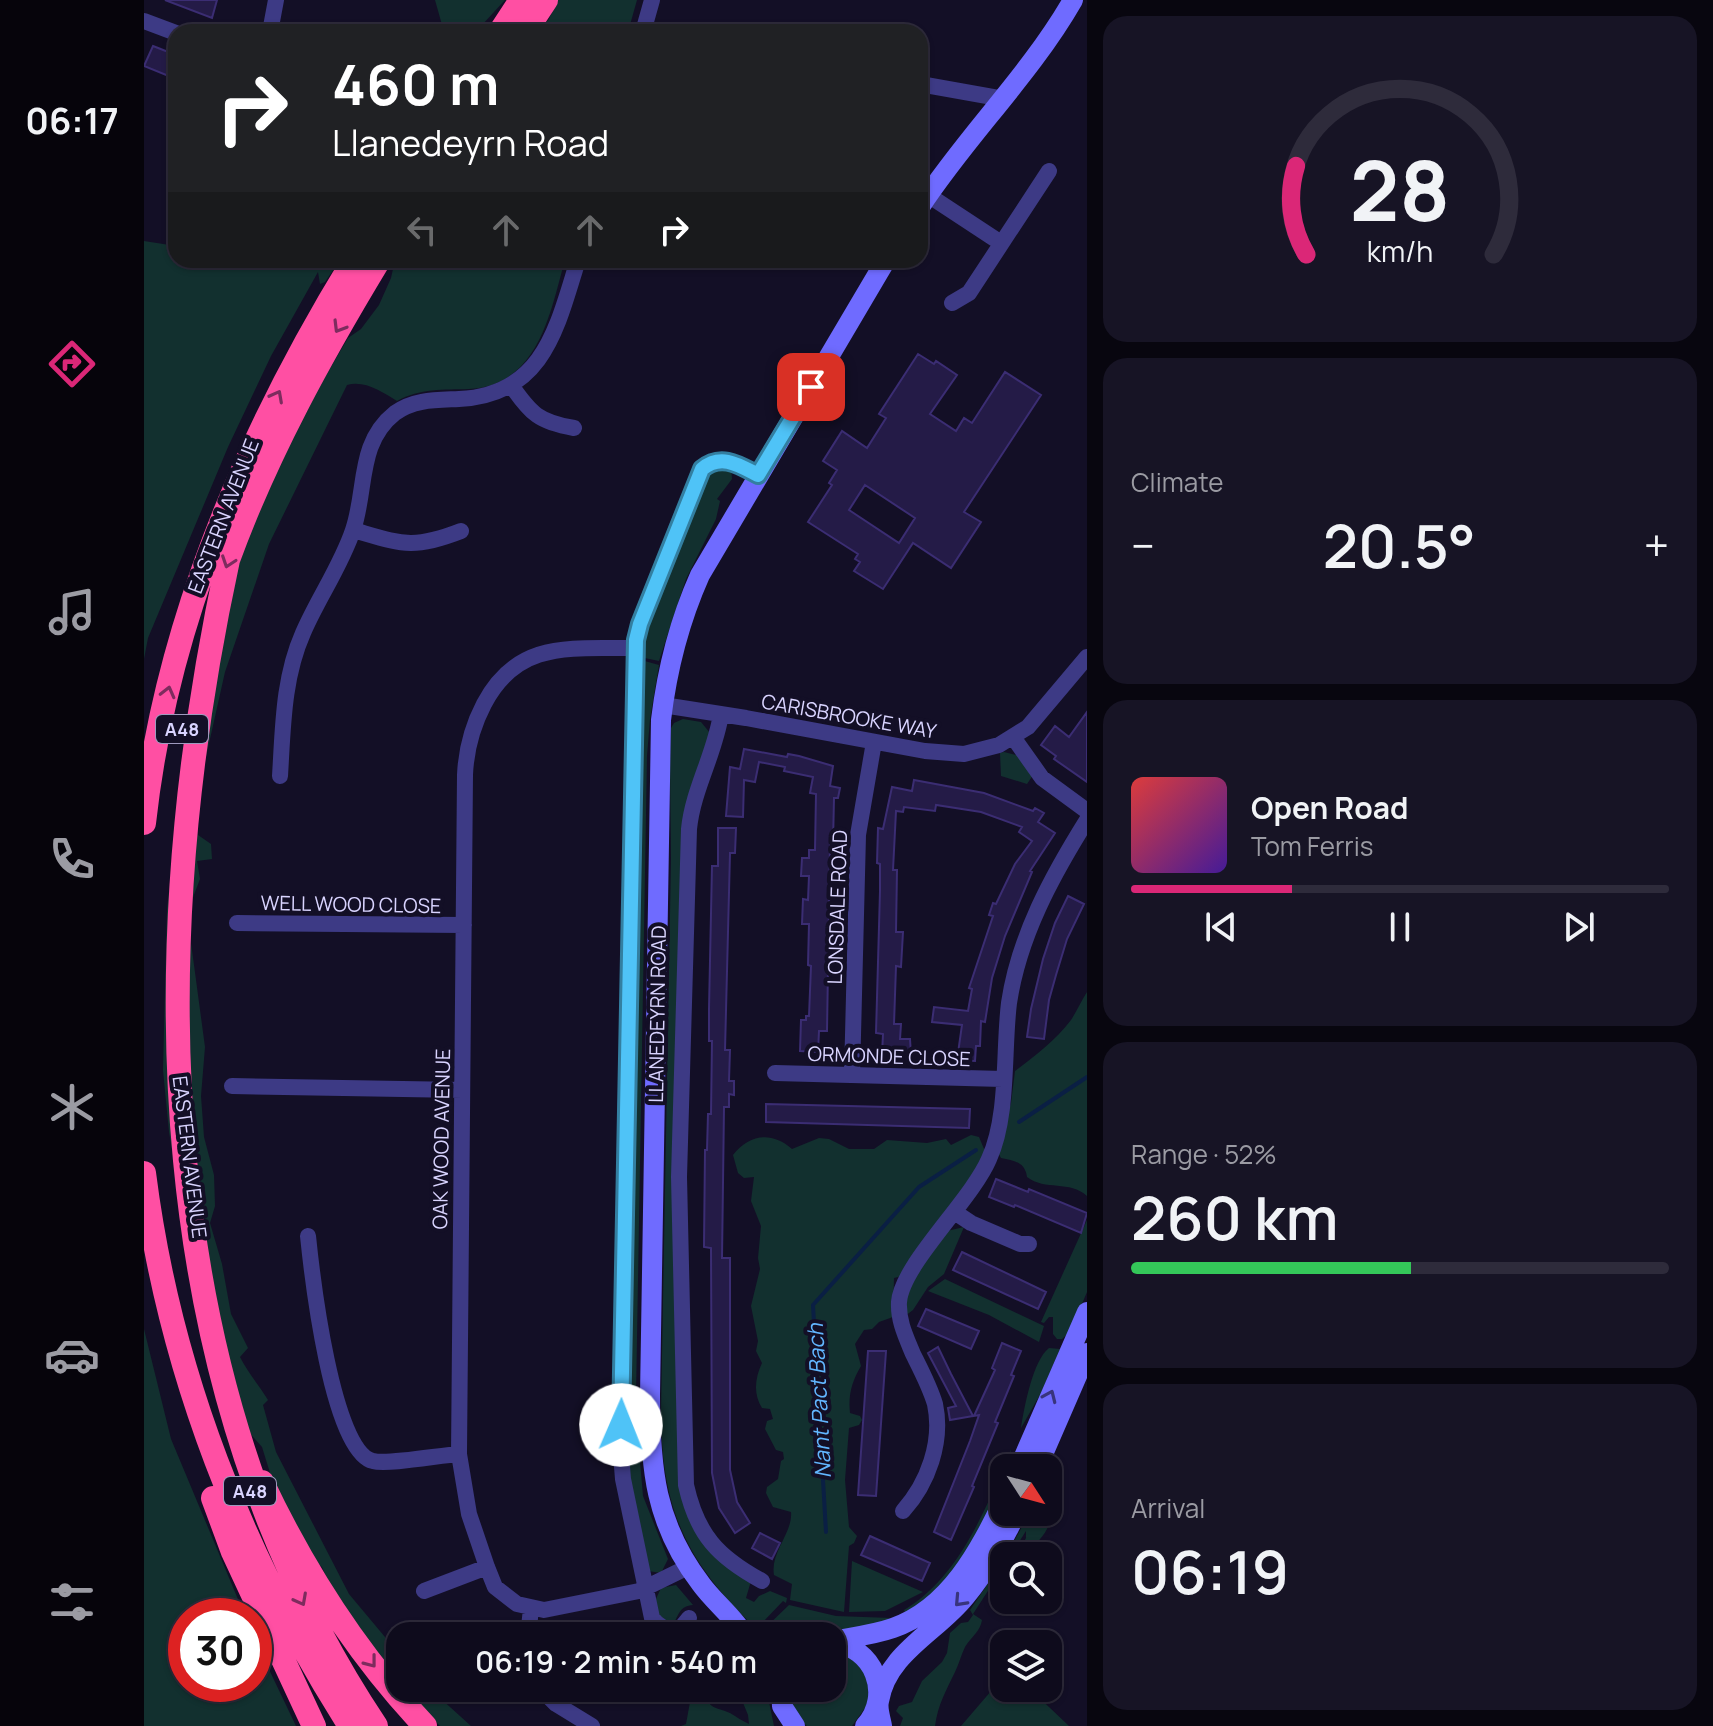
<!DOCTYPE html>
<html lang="en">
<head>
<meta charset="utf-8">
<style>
	:root { --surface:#0e0b1c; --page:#171425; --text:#f1f3f6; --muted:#9b9ba3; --line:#2e2b3b; --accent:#db2777 }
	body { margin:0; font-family:Manrope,sans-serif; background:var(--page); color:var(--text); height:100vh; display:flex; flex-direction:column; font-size:30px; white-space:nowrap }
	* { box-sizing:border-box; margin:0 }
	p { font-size:26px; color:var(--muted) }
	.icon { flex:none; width:44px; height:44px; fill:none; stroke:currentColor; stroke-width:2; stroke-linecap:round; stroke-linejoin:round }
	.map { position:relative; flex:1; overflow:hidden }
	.side { display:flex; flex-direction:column; gap:16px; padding:16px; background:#08060f; width:626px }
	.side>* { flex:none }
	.banner { position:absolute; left:24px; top:24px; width:760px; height:244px; border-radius:24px; box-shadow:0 2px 6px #0004,0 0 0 2px var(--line); background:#202124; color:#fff; overflow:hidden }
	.needle { width:52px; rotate:126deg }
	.fabs { position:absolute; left:846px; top:1454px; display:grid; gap:16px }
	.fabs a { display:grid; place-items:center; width:72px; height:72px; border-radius:16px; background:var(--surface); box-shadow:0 2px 6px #0004,0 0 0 2px var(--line); font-size:40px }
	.speed { position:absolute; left:24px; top:1598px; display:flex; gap:16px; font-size:40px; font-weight:700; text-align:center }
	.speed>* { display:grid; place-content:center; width:104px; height:104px; border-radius:50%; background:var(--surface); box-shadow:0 2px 6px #0004,0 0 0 2px var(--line); line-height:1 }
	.speed .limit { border:12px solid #d22; background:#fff; color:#111 }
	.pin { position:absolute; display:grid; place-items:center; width:68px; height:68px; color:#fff; margin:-34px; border-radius:16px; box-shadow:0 4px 12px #0006 }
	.me { position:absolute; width:88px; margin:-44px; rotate:1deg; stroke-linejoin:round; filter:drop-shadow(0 0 6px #0008) }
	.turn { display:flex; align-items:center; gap:28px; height:168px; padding:0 32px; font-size:36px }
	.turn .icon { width:104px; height:104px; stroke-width:2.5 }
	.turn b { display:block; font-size:56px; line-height:68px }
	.lanes { display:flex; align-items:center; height:76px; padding:0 32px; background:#0003; justify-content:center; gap:40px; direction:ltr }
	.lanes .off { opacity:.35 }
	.big { font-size:60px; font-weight:600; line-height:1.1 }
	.side .card { flex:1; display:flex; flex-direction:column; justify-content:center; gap:12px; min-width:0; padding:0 28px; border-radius:24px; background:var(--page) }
	.side .dial { align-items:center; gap:0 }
	.dial svg { height:208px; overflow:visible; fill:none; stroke:var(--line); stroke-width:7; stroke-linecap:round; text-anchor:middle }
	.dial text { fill:var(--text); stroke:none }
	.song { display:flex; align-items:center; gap:24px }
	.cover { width:96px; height:96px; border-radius:12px; background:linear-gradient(135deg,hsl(0 70% 55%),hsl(260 70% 35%)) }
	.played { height:8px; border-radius:4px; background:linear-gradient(90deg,var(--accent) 30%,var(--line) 30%) }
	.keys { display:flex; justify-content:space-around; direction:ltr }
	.heat { display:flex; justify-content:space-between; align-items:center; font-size:44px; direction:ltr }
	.charge { height:12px; border-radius:6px; background:linear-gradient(90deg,#34c759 52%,var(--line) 0) }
	.trip { position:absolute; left:242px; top:1622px; width:460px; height:80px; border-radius:24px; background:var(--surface); box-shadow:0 2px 6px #0004,0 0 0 2px var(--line); font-weight:600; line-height:80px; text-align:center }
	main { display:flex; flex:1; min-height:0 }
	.menu { display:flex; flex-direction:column; width:144px; justify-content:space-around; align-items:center; background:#06040b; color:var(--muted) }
	.menu .icon { width:56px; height:56px }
	.menu .current { color:var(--accent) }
	.menu b { font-size:36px; color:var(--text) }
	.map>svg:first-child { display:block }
	.green { fill:#12302f }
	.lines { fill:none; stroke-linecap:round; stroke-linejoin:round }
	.stream { stroke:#0a1f44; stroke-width:4 }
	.building { fill:#241b47; stroke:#3b2d73; stroke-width:2; fill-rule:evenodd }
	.street { stroke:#3d3a85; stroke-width:16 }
	.secondary { stroke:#6f6bff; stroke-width:20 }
	.highway { stroke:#ff4fa3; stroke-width:24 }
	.oneway { stroke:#7d2c5e }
	.oneway2 { stroke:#38347d }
	.route-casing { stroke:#337fa1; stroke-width:20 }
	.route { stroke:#4fc3f7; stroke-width:14 }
	.labels { text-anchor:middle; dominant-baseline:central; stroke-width:8; stroke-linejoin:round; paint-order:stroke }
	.shield { fill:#130f26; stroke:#9e99be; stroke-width:2 }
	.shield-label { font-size:18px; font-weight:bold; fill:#d9d4ff }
	.street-label { font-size:20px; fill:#d9d4ff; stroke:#130f26 }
	.water-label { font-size:22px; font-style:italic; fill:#62b6ff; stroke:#130f26 }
</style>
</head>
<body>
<main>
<nav class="menu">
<b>06:17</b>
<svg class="icon current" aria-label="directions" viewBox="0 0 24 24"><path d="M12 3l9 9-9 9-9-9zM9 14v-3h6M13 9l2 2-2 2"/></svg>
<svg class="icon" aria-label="music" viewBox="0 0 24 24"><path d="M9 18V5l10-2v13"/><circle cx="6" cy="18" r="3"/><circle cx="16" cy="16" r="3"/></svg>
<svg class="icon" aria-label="phone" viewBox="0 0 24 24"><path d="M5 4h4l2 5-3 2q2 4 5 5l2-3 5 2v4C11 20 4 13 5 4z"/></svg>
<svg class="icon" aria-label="climate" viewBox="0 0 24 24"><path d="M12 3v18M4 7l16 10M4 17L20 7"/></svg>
<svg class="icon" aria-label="car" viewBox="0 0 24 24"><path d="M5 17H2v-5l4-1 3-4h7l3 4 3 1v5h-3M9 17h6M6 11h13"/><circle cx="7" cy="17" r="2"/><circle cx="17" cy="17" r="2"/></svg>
<svg class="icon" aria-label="filters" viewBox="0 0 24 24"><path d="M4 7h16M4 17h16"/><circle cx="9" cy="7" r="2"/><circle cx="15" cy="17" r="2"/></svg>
</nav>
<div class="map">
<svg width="943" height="1726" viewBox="0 0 943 1726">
	<rect width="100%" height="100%" fill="#130f26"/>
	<path class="green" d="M291,0H361L338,25L335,32H300Z
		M413,0H493L484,32H392L405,19Z
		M0,241L32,246V260H126L173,267L175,260H196L181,282L176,284L174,272L127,356L84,447L4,638L0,659Z
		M251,260H421C406,313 395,385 325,389C300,390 276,388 253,401C238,392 221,380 203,385L125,544L81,672L51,806L54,835L67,844L68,859L53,861L56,879L43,913L61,1047L57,1096L60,1137L70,1175L71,1206L66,1223L78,1264L87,1314L104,1348L96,1357C104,1373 115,1385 124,1400L119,1405L132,1452L205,1594L256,1655V1688H285L327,1726H296C278,1707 237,1680 231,1656L192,1600L178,1567L158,1551L135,1502L118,1447L103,1430L86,1398L51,1287L25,1132L19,1070L23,909L37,785L72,632L94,565L130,471L164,398L178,382L204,338L217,329L235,305L247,278Z
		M587,467L588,479L573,499L576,501L572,519L542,579L515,661L496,657L497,644L563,470Z
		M497,660L515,665L506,719L503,756L492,1397H488V1408H492V1411H486Z
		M539,719L557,722L566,733L546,799L540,1494L607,1581L602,1598L610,1602L615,1596L626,1591L643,1598L642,1603L639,1601L615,1626L619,1630L645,1605L692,1616L747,1618L738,1624L658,1636L624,1635L620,1631L617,1633C544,1565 517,1512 517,1411L527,859C527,815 525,772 527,728L530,723Z
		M860,752L872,755L889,775L883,784L857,776L856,753Z
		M943,992V1196C926,1180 901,1191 883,1177C881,1162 871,1161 857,1158L853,1151L867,1103L871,1071C891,1056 911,1041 927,1020C933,1011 937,1001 943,992Z
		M827,1135L835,1137L843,1156L762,1275L750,1278L749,1317L735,1322L728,1329L720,1330L711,1344L717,1366C708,1381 704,1395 706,1413L716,1416L718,1420L715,1425L705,1428L701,1480L705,1527L713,1536L710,1543L705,1546L700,1612L646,1600L648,1584L630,1575C626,1552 649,1533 647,1512L629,1507L622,1493L623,1487L634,1479L637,1461L640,1459L639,1452L632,1450L621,1429L623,1421L629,1419L626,1409L618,1408C609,1394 611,1378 618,1363L612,1351L614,1341L607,1306L616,1269L614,1258L617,1226L607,1201L610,1177L600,1178L594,1173L589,1155C605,1134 628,1131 648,1149L675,1138L685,1139L705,1149H730L743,1140L783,1143L802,1139L807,1145Z
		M943,1220V1292L926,1332L918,1339H913L909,1334V1317H905L900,1323L897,1322Z
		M820,1227L800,1274L784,1287L769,1310L761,1316L765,1283L803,1231Z
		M801,1279L900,1326L895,1342L845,1315L784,1291Z
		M0,1329L27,1439L101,1616H42V1684H110V1638L152,1726H0Z
		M905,1348L916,1349L897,1393L877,1428C880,1408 889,1360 905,1348Z
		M486,1415H492L499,1496L524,1559L517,1573L504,1571L485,1482L482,1417Z
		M867,1449L863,1468H860L858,1487L851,1502L808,1577L762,1615L760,1610C816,1577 843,1506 867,1449Z
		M886,1512H894L890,1520L901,1519L905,1524C901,1538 889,1543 884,1556H872L882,1538V1531L866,1556H862Z
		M860,1560V1566L829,1614L838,1620C836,1632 827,1637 821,1647C817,1655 815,1664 811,1672C802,1691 794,1704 791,1726H756L759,1718L752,1711L755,1706L768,1702L778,1681L798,1662L803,1653L806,1633L817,1623L824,1622L829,1615L826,1610Z
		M708,1561L779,1592L741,1611L705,1612Z
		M532,1585L549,1605C536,1606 535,1614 530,1623L514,1618L511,1601L517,1588Z
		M688,1650C720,1657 723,1672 726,1701L708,1726H663C650,1715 646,1705 645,1688H688Z
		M860,1676V1688H885L925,1726H817Z
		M593,1688H625L624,1697L630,1726H537L542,1724L548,1691L553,1689L560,1692C564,1709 572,1707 586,1713C593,1717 598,1721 605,1724L604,1715Z"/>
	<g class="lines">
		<path class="stream" d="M875,1122L943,1077
			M682,1532L669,1305L775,1187L832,1150"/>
	</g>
	<path class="building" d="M21,0H73L68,18Z
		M9,46L32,55V79L0,66Z
		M774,354L790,364L792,361L813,375L786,414L812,431L820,418L828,423L861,372L897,395L820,512L837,522L807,568L769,543L739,589L710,571L716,562L711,559L714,554L664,522L688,485L685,483L693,470L679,461L698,431L723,448L742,418L735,414ZM721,485L771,518L755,543L705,510Z
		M943,712V782L910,759L912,756L897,745L911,726L925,737Z
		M600,749L643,757L644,754L655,756L689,766L686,786L696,788L694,798H690L689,844H686L683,1031H675L674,1052L656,1051L657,1020H662V1016H665L667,966L664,965L665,924H658L659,899L664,900L665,876H657L658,858H665V850H671L672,794L666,793L669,777L640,771L641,767L615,762L611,782L600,780L599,817L582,816L586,767L596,769Z
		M770,780L840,793L889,811L891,808L900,813L894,822L911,833L886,871L888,872L861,936L848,978L841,1022L837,1021L836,1046H832L831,1061L813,1060L818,1025L788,1022L790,1007L824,1011L828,989L825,988L849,916L845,915L849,903L852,904L871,864L888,841L875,832L878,827L837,812L792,805L791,811L760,807L759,812L752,811L749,870H753L752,932H759L757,967L752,966L750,1024H757L756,1039H766L767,1055L738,1054L739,1034L732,1033L736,891V864L733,863L734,828L739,829L748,787L768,791Z
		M574,828H592L591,853H586L581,1050H586L585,1081H590V1095L585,1094V1107H580L578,1258H586V1470L593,1502L606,1523L591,1533L575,1508L568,1473L567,1248L560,1247L561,1150H563L564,1114H567L568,1041H565V1009L568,866H574Z
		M924,896L940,904L923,939L912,975L905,1000L900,1039L883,1037L887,1009L899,959L911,923Z
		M622,1104L826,1109L825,1128L622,1122Z
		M852,1179L884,1192L885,1189L943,1213L937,1233L871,1205L870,1207L845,1197Z
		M818,1252L902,1292L894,1309L809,1270Z
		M782,1309L835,1331L827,1349L774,1326Z
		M858,1343L877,1351L867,1375L870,1376L851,1422L854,1423L828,1486L830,1487L807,1540L790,1532L826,1441L835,1415L830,1416L851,1370L848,1368Z
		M794,1347L807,1374L829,1416L806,1420L804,1408L812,1406L784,1353Z
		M724,1351H742L732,1496L714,1495Z
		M616,1533L636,1543L628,1559L608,1548Z
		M726,1536L786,1563L778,1581L717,1555Z"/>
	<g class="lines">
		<path class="street" d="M0,21L32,33
			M126,32L132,0
			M499,32L508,0
			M776,84L860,99
			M784,195L857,243
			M808,303L825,293L905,171
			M367,385C387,414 395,422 430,428
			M209,530C258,544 268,550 317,531
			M491,648C428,649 374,639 340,704C328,727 322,750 321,775L315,1454L325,1514L343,1567L351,1587L373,1604L400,1610L495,1591L544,1567
			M519,705L602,718L781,751L820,754L855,745L884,727L943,657
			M577,714C571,754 549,789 545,829L535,1177L542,1485C553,1535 574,1557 618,1581
			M869,737L898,778L943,811
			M136,776C139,728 139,678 159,633C174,598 197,566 209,530C223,489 213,443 251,413C270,399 293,400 315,399C400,395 413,327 434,260
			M93,923L320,925
			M631,1073L859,1079
			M708,1075L714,835L730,742
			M88,1086L318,1090
			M812,1213L827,1223L876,1244H885
			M164,1236C168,1275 188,1452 229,1461C244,1465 297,1455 315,1454
			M759,1511C784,1483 799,1442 791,1404C786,1387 777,1370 769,1354C762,1337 754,1321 755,1302C758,1264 827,1201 845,1159C865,1115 859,1051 865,1003C875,936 908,876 943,820
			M280,1591L343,1567
			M545,1618L536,1629C524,1632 515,1627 508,1618L479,1479L477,1454L491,648L496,624L558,469C577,453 596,465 614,475
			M384,1636L387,1609
			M396,1688L412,1704L448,1726"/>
		<path class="secondary" d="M776,207C823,135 886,75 929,0
			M875,1468L943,1312
			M893,1468L943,1353
			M601,1636C590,1617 570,1602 557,1584C511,1524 506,1468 506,1395L517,720C523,670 535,622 556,575L742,260
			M688,1641C708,1637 729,1635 749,1628C806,1608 835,1551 860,1500
			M688,1643C730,1646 749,1695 721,1726
			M637,1688L638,1706L651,1726
			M738,1726C737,1719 733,1709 735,1701C743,1653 793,1632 821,1597C842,1572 858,1542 873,1512"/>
		<path class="highway" d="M356,32L377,0
			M381,32L402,0
			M0,823C22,621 105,431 210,260
			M0,1173C25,1371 99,1558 206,1726
			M118,1482C160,1571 213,1654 281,1726
			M69,1498L89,1552L170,1726
			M232,1726C4,1384 0,948 84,560C123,453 177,356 235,260"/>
	</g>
	<defs><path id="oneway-chevron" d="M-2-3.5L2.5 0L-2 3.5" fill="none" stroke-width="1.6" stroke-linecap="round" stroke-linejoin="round" transform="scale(2)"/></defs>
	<g class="oneway">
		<use href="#oneway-chevron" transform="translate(195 327) rotate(121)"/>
		<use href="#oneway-chevron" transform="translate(133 396) rotate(-62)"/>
		<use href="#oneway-chevron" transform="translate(84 562) rotate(109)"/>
		<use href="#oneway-chevron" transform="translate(24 692) rotate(-76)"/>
		<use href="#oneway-chevron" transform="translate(157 1600) rotate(62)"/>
		<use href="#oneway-chevron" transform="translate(227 1662) rotate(52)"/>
	</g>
	<g class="oneway2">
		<use href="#oneway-chevron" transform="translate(906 1396) rotate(-66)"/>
		<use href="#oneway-chevron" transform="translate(816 1601) rotate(133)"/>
	</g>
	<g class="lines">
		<defs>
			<path id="route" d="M477,1425L492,640L496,624L558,469C577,453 595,465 614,475L667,387"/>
		</defs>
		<use href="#route" class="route-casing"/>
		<use href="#route" class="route"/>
	</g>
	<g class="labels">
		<g class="shield">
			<rect x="12" y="715" width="52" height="28" rx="6"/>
			<rect x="80" y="1477" width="52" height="28" rx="6"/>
		</g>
		<g class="shield-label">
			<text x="38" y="729">A48</text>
			<text x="106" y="1491">A48</text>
		</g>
		<g class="street-label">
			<text transform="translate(79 516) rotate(-69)">EASTERN AVENUE</text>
			<text transform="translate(705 716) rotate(10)">CARISBROOKE WAY</text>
			<text transform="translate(207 904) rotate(1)">WELL WOOD CLOSE</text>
			<text transform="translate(693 907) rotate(-88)">LONSDALE ROAD</text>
			<text transform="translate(513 1014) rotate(-89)">LLANEDEYRN ROAD</text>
			<text transform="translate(745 1056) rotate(2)">ORMONDE CLOSE</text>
			<text transform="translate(297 1139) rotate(-89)">OAK WOOD AVENUE</text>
			<text transform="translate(46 1157) rotate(83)">EASTERN AVENUE</text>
		</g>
		<g class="water-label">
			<text transform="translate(675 1401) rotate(-93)">Nant Pact Bach</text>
		</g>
	</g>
</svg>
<div class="fabs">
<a><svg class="needle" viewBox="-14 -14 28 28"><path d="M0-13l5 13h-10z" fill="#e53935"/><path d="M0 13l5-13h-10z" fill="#9b9ba3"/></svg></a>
<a><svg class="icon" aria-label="search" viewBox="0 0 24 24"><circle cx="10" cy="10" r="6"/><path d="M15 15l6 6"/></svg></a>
<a><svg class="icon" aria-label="layers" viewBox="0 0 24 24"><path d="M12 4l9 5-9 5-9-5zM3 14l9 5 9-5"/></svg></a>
</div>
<div class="speed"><div class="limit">30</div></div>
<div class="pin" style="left:667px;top:387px;background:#d93025"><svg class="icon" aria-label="arrive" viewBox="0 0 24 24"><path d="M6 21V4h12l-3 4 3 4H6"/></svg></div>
<svg class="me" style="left:477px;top:1425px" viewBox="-20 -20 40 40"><circle r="19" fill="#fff"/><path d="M0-13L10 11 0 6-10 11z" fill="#4fc3f7"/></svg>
<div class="trip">06:19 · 2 min · 540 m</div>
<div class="banner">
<div class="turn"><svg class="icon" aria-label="right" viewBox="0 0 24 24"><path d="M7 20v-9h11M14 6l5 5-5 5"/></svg><div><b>460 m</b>Llanedeyrn Road</div></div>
<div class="lanes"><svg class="icon off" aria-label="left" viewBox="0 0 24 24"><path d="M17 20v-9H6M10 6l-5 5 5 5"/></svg><svg class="icon off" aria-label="ahead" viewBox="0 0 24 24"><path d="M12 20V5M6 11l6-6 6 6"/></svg><svg class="icon off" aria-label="ahead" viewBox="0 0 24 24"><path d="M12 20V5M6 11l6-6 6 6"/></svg><svg class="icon" aria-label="right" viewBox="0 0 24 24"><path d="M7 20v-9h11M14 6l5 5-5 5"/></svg></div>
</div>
</div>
<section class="side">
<div class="card dial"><svg viewBox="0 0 100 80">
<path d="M14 69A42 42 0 1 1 86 69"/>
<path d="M14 69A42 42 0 0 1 10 35" stroke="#db2777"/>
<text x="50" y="56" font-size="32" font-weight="700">28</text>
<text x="50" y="72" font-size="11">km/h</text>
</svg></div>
<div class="card"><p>Climate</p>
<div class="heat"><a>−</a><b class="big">20.5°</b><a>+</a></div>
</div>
<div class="card">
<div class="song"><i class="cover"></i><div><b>Open Road</b><p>Tom Ferris</p></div></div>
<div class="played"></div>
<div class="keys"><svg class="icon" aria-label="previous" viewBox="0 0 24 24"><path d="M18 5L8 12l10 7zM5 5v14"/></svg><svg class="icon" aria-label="pause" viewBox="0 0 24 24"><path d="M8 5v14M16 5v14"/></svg><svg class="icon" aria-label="next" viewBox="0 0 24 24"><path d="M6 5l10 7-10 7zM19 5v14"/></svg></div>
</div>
<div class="card"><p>Range · 52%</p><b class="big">260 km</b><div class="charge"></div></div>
<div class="card"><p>Arrival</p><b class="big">06:19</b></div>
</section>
</main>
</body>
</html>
